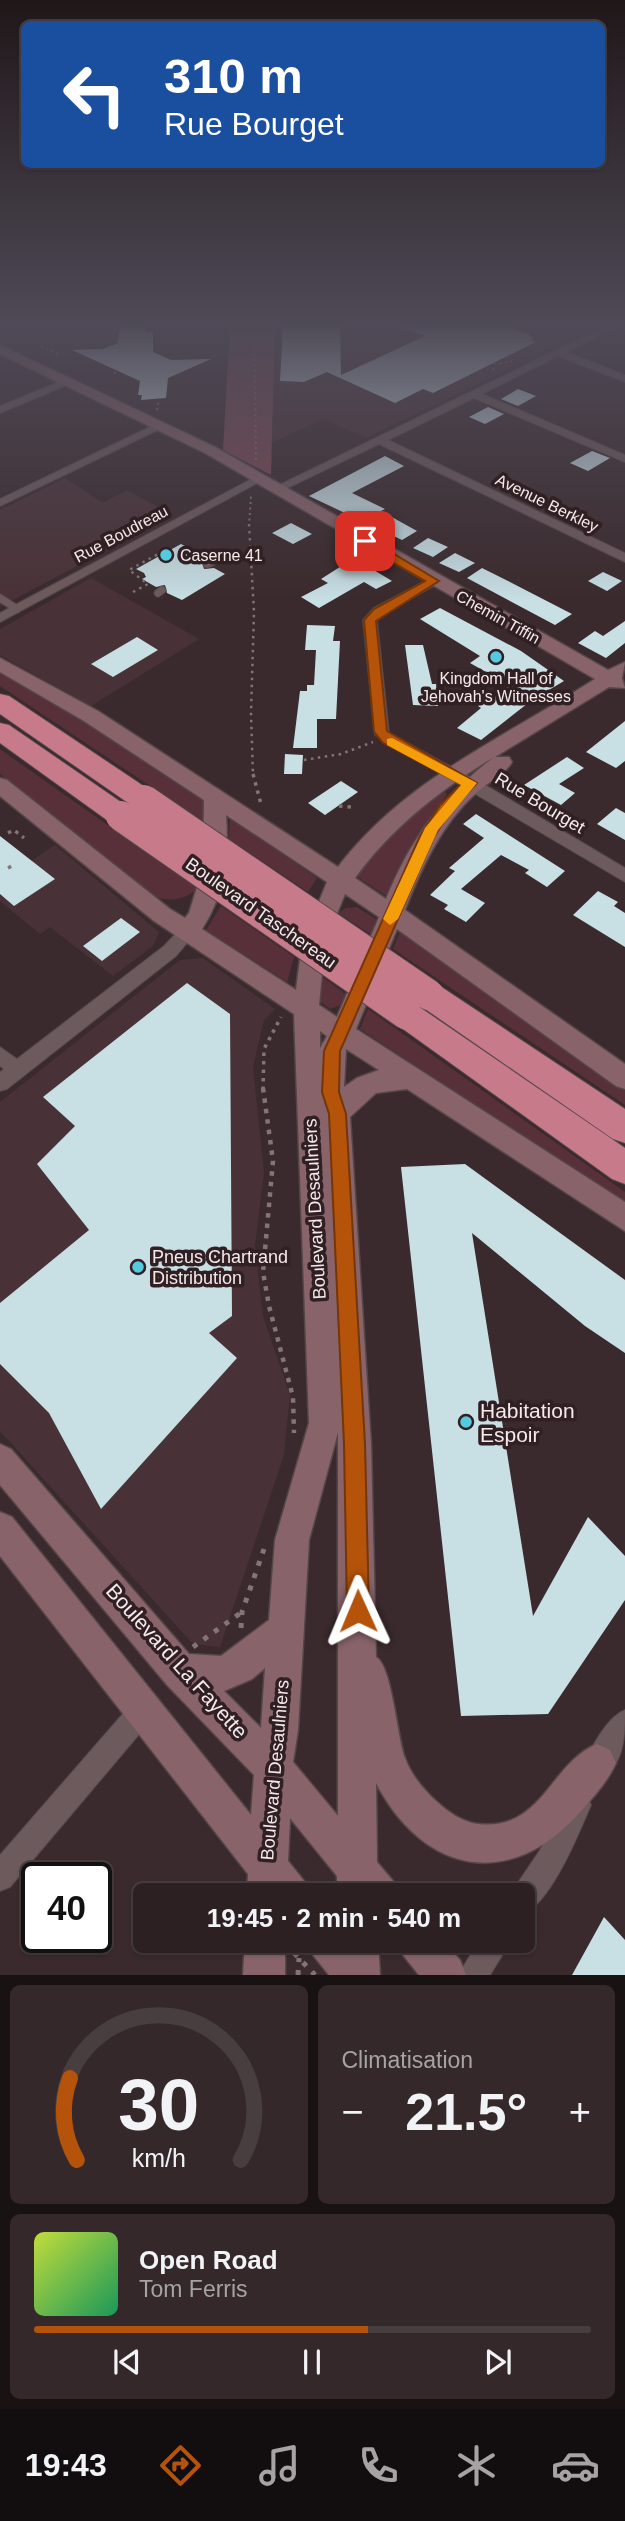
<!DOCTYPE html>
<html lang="fr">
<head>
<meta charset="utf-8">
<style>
	:root { --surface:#2c2022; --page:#34282a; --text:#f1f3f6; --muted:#a6a3a5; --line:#483e40; --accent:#b45309 }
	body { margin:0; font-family:Arial,sans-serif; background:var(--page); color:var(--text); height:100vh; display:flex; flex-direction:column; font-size:26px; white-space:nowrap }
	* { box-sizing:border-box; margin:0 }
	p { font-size:23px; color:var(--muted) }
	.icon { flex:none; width:38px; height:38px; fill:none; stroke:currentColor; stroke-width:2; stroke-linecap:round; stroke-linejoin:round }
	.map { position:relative; height:1975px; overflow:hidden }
	.side { display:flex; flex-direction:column; gap:10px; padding:10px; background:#181213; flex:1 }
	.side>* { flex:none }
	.banner { position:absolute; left:21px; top:21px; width:584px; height:147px; border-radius:10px; box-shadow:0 2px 5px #0004,0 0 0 2px var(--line); background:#1a4fa0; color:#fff; overflow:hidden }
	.speed { position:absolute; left:21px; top:1862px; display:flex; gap:14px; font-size:35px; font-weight:700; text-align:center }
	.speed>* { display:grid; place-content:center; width:91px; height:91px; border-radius:50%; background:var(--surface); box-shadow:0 2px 5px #0004,0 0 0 2px var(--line); line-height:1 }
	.speed .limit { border:4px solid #111; border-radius:10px; background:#fff; color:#111 }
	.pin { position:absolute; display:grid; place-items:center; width:60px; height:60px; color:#fff; margin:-30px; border-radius:14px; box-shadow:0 4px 10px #0006 }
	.me { position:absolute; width:77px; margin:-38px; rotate:359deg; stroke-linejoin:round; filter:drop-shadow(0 0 5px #0008) }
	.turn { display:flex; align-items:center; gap:24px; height:147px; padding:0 28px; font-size:32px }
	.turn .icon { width:91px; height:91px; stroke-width:2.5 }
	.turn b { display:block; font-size:49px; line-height:60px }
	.big { font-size:52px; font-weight:700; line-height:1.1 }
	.side .card { flex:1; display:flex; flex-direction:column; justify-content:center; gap:10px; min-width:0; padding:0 24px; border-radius:10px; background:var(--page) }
	.side .dial { align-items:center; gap:0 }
	.dial svg { height:182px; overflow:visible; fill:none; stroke:var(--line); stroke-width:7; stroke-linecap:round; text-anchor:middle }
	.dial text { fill:var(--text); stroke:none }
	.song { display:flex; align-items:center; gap:21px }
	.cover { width:84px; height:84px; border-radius:10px; background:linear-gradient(135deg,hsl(70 70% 55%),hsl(150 70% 35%)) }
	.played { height:7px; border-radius:4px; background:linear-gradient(90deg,var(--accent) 60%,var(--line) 60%) }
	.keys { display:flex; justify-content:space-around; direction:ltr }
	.heat { display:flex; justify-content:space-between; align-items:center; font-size:38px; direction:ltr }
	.side .tiles { flex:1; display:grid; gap:10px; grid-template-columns:1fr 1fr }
	.card:last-child { grid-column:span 2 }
	.trip { position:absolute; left:133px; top:1883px; width:402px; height:70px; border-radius:10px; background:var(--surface); box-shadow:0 2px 5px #0004,0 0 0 2px var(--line); font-weight:700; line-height:70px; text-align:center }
	.tabs { display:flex; height:112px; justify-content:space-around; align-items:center; background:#120d0e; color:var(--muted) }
	.tabs .icon { width:49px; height:49px }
	.tabs .selected { color:var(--accent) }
	.tabs b { font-size:32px; color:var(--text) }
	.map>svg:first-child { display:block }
	.built { fill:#493237 }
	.green { fill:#573039 }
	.forest { fill:#7c4854 }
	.building { fill:#c8dfe4 }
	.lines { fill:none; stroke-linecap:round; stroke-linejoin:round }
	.lane-casing { stroke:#544648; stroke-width:9 }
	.street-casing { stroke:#544648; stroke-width:2 }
	.secondary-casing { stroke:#544648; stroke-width:3 }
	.highway-casing { stroke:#544648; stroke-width:2 }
	.path-far4 { stroke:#827477; stroke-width:2; stroke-dasharray:2 3.5; stroke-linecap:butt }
	.path-far3 { stroke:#827477; stroke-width:2.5; stroke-dasharray:2.5 4.5; stroke-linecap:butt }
	.path-far2 { stroke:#827477; stroke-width:3.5; stroke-dasharray:3.5 5; stroke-linecap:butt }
	.path-far1 { stroke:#827477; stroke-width:4.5; stroke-dasharray:4.5 6; stroke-linecap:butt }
	.path { stroke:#827477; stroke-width:5; stroke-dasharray:5 8; stroke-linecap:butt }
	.lane { stroke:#6d5a5d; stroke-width:7 }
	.street { fill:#6d5a5d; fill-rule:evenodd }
	.secondary { fill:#88646a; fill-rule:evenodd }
	.highway { fill:#c67a8a; fill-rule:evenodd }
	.highway-bridge-casing { stroke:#544648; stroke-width:32; stroke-linecap:butt }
	.highway-bridge { stroke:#c67a8a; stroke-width:30 }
	.route { fill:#b45309; stroke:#753606; stroke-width:2 }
	.slow { fill:#f59e0b }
	.poi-dot { fill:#55cadf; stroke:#302023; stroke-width:2.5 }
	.labels { text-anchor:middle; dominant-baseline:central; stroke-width:7; stroke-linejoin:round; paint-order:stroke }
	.far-street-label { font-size:16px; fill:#f4e9eb; stroke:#302023 }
	.far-poi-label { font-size:16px; fill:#f4e9eb; stroke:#302023; text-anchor:start }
	.street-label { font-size:18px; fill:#f4e9eb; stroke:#302023 }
	.poi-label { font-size:18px; fill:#f4e9eb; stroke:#302023; text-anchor:start }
	.near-poi-label { font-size:21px; fill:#f4e9eb; stroke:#302023; text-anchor:start }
	.near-street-label { font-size:21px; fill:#f4e9eb; stroke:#302023 }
</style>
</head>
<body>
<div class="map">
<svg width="625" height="1975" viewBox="0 0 625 1975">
	<rect width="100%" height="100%" fill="#3a2a2d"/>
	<path class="built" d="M275,326H596L366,438L323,419L272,443Z
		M65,478L103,503L127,490L172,515L0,607V510Z
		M91,578L199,639L91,706L0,655V629Z
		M55,845L159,932L153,946L113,976L50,927L40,934L0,901V882Z
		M203,958L275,1009L264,1020L253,1067L264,1173L255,1245L263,1316L290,1395L284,1455L220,1647L193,1644L0,1431V1102L180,960Z"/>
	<path class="green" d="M0,672L56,703L197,794L206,806L207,824L0,686Z
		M0,749L198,889C182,901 166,903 149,894L0,774Z
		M442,789L447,794L416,839L389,898L356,876L378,844Z
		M230,817L317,878L308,892L229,839Z
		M221,906L294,957L287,982L206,930Z
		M357,907L376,919L373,936L338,913L346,908Z
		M400,932L625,1091V1105L393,949Z
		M321,976L347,995L341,1005L330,1009L319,1001Z
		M368,1009L625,1192V1204L360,1029Z"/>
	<path class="forest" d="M230,326H275L271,475L223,450Z"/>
	<path class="building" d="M120,326H144L146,332H153V352L171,360L211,359L168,378L166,398L141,400L142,395H138L140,381L72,350L103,349L118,343Z
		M283,326H340L341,375L425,336L400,326H506L528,334L533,338L530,340L536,342L433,393L423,389L395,403L327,372L304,382L280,381Z
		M518,389L536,396L518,406L501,399Z
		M488,407L504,414L485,424L469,417Z
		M592,451L610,458L588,471L570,463Z
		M385,456L404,466L352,493L385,509L381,511L417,531L402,540L309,496Z
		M291,523L312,534L293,544L272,533Z
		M428,538L448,547L433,557L413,548Z
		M181,544L200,554L195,558L202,561L204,569L214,568L225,574L182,600L167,593L165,585L156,587L142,579L146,577L144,573L136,569Z
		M455,553L475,563L459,572L439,563Z
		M354,558L392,581L376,589L364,582L319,608L301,597L328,583L321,579Z
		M482,568L502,578L572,614L555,625L467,578Z
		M603,572L622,581L607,591L588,581Z
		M440,608L521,651L564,681L532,700L481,740L457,728L481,708L478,706L509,685L470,663L480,656L420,619Z
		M625,621V643L606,658L578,643L595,631L603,636Z
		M307,625L335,626L333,641H340L336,719H317V748H293L300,691H307V685H314L316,650H305Z
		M137,637L158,650L113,677L91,664Z
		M405,645H423L432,684H436L438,706L413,705Z
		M625,721V761L616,768L586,752Z
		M285,754L303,755L302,774H284Z
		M567,757L584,768L559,784L575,793L561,805L524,785Z
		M341,781L358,792L325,815L308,803Z
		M616,808L625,813V840L597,824Z
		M476,814L565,871L547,887L525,873L529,870L501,855L461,889L485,903L466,922L444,909L448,905L430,895L455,871L449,868L484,838L463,824Z
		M0,836L55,879L14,906L0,894Z
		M598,891L618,902L614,906L625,913V947L573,915Z
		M121,918L140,932L102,961L83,946Z
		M187,983L230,1014L232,1316L209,1333L237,1358L101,1509L49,1413L0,1364V1303L89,1230L37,1164L75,1126L43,1097Z
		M465,1164L625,1280V1353L585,1326L472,1233L533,1616L588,1517L625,1556V1600L548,1714L461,1716L401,1167Z
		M604,1917L625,1940V1975H572Z"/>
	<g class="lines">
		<defs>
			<path id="lane" d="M207,564L212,562
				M158,593L162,590
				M0,598L17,609"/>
			<path id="street" d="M606,326H618L566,352L625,375V382L558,356L482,394L625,455V462L474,398L388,440L625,553V562L379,444L279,492L269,490Z
				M68,378L73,381L72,383L0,413V406Z
				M160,422L165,425L164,427L0,506V499Z
				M257,476L263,479L261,481L0,622V613Z
				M433,577L437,578V584L384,614L377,621L389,733L492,789L625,868V882L375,735L363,620L374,608Z
				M188,926L196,932L176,956L7,1089L0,1091V1072L4,1069L0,1066V1047L17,1059L164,946L182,927Z
				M143,1697L152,1701L156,1710L152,1719L10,1887L0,1891V1855L134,1701Z
				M625,1710C625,1736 625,1768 596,1780L586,1777L583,1767C590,1749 607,1717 625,1710Z
				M577,1791L587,1795L591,1805C579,1833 551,1903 523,1914V1895H511L513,1890L540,1850L567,1795Z
				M479,1941H511L490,1975H458Z"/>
			<path id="secondary" d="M0,345L215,447L608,670L625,662L622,678L625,688L609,687L495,757H509L512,762C504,776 486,783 475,794C441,825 421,869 405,910L625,1064V1089L616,1086L397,929L356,1029L625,1202V1231L407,1089L376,1093L350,1117L371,1444L376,1657C392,1666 397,1737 405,1758C411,1775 424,1790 436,1801C448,1812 462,1822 478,1824C543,1831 549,1764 597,1744L610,1750L616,1763C608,1781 595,1795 582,1810C512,1891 425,1876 376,1783L377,1862L393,1881L399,1895H337V1876L290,1818L288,1861L304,1881L310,1895H247L248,1874L0,1556V1512L12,1517L251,1815L254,1775L167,1685L0,1485V1444L11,1449L189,1654L221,1656L269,1620L275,1540L309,1423L294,1014L154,921L0,796V778L7,780L170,909L185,918L189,913L203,868L204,800L84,721L0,672V658L98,711L338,867C405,779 504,738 595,679L205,453L0,354ZM494,757C441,798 412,836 386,899L355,878C392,827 440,790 494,757ZM226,815L327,882L302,943L296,990L202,929C225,894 229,856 226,815ZM345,894L379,917L337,1017L319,1005L325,943ZM320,1031L327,1036L320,1048ZM346,1049L379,1070L357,1078L344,1087ZM338,1432V1816L293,1762L298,1730L309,1540ZM265,1668L261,1728L224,1691L252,1679Z
				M245,1941H285V1975H243Z
				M307,1941H378L380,1975H329L313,1955Z
				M397,1941H443L460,1960L466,1975H419L403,1955Z"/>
			<path id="highway" d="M0,694L9,696L154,793L158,800L154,807L144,809L134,807L0,714Z
				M0,723L9,725L131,809L135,816L131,823L121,826L111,823L0,743Z
				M429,982L440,986L625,1109V1143L613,1139L418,1004L413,995L418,986Z
				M407,1002L418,1006L625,1148V1184L612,1179L396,1024L391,1015L396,1006Z"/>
		</defs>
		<use href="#lane" class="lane-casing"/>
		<use href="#street" class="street-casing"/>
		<use href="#secondary" class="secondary-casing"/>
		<use href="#highway" class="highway-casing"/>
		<path class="path-far4" d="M254,326L256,460
			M41,346L58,354
			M493,370L495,364L512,361
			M114,373L118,371
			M157,410L159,398
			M249,526L251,496"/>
		<path class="path-far3" d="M249,524L254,612L251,713L253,776
			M133,592L148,584L129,570L160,553
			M304,760L341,754L373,742"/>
		<path class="path-far2" d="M253,774L261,804
			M339,806L351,807
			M8,833L14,830L24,838
			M8,868L12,866
			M263,1090L264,1049L281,1017"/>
		<path class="path-far1" d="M263,1088L273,1161L263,1272L269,1306L293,1397L294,1433"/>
		<path class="path" d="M241,1628L242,1612L264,1549
			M193,1647L242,1612
			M294,1953L315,1975
			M298,1975L299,1958"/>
		<use href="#lane" class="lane"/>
		<use href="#street" class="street"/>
		<use href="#secondary" class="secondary"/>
		<use href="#highway" class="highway"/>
		<defs>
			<path id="highway-bridge" d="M144,800L429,995
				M121,816L407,1015"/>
		</defs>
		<use href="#highway-bridge" class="highway-bridge-casing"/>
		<use href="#highway-bridge" class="highway-bridge"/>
	</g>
	<linearGradient id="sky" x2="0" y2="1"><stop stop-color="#201719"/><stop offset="0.54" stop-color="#4f4a57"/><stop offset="1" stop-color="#4f4a57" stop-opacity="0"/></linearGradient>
	<rect width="625" height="602" fill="url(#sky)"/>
	<path class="route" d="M361,539H369L439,581L376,621L387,731L477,783L450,812L434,837L340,1051L339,1092L346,1114L365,1444L369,1611L366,1619L358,1622L350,1619L347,1611L344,1444L329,1114L322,1092L324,1051L420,836L440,805L461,784L383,743L374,732L364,620L374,609L425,581L361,544Z"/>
	<path class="slow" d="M392,738L477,783L438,830L398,919L390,925L383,919L425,828L461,785L387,745V739Z"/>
	<g class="poi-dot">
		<circle cx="166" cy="555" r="7"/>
		<circle cx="496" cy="657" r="7"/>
		<circle cx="138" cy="1267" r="7"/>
		<circle cx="466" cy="1422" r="7"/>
	</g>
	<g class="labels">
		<g class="far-street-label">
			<text transform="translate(547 503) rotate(26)">Avenue Berkley</text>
			<text transform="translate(121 534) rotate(-28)">Rue Boudreau</text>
			<text transform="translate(498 617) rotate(29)">Chemin Tiffin</text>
		</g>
		<g class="far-poi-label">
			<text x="180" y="555">Caserne 41</text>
			<text x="496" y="678" text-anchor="middle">Kingdom Hall of<tspan x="496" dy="18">Jehovah's Witnesses</tspan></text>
		</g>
		<g class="street-label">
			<text transform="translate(540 803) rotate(31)">Rue Bourget</text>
			<text transform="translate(261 913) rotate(35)">Boulevard Taschereau</text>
			<text transform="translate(315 1209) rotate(-93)">Boulevard Desaulniers</text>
			<text transform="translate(275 1770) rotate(-85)">Boulevard Desaulniers</text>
		</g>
		<g class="poi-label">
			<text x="152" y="1257">Pneus Chartrand<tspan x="152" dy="21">Distribution</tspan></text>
		</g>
		<g class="near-poi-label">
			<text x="480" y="1410">Habitation<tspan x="480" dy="24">Espoir</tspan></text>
		</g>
		<g class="near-street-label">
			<text transform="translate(177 1661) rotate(48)">Boulevard La Fayette</text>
		</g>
	</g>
</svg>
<div class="speed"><div class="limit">40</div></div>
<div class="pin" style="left:365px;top:541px;background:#d93025"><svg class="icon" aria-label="arrive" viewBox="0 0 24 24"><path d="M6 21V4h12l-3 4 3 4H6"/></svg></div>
<svg class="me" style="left:358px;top:1611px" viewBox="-20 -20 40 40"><path d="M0-17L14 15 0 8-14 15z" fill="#b45309" stroke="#fff" stroke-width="4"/></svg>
<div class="trip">19:45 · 2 min · 540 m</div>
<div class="banner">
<div class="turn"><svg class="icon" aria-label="left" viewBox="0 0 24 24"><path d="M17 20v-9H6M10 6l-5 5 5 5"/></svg><div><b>310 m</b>Rue Bourget</div></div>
</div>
</div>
<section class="side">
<div class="tiles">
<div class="card dial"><svg viewBox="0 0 100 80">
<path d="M14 69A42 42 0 1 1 86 69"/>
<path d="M14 69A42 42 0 0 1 11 33" stroke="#b45309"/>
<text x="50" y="56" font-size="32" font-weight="700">30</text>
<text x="50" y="72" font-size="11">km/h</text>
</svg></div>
<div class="card"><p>Climatisation</p>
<div class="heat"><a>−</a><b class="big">21.5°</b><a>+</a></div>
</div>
<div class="card">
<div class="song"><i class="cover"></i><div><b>Open Road</b><p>Tom Ferris</p></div></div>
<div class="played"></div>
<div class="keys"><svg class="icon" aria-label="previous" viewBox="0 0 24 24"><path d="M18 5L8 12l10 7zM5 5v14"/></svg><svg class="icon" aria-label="pause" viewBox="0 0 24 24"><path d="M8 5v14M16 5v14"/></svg><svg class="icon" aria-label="next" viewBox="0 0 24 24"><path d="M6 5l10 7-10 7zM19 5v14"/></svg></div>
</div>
</div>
</section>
<nav class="tabs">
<b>19:43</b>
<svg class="icon selected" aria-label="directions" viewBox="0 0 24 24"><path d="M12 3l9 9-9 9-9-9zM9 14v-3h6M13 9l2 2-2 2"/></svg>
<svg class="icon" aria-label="music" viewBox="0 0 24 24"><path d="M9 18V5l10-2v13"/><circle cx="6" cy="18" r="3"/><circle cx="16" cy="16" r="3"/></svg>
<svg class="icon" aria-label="phone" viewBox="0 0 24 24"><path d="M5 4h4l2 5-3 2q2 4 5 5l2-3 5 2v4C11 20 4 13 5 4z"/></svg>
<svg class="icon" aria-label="climate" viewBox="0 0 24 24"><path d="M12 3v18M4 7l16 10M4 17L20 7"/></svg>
<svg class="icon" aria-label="car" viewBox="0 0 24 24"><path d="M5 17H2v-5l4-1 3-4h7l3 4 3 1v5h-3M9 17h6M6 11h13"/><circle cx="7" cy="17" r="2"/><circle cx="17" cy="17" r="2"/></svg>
</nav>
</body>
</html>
